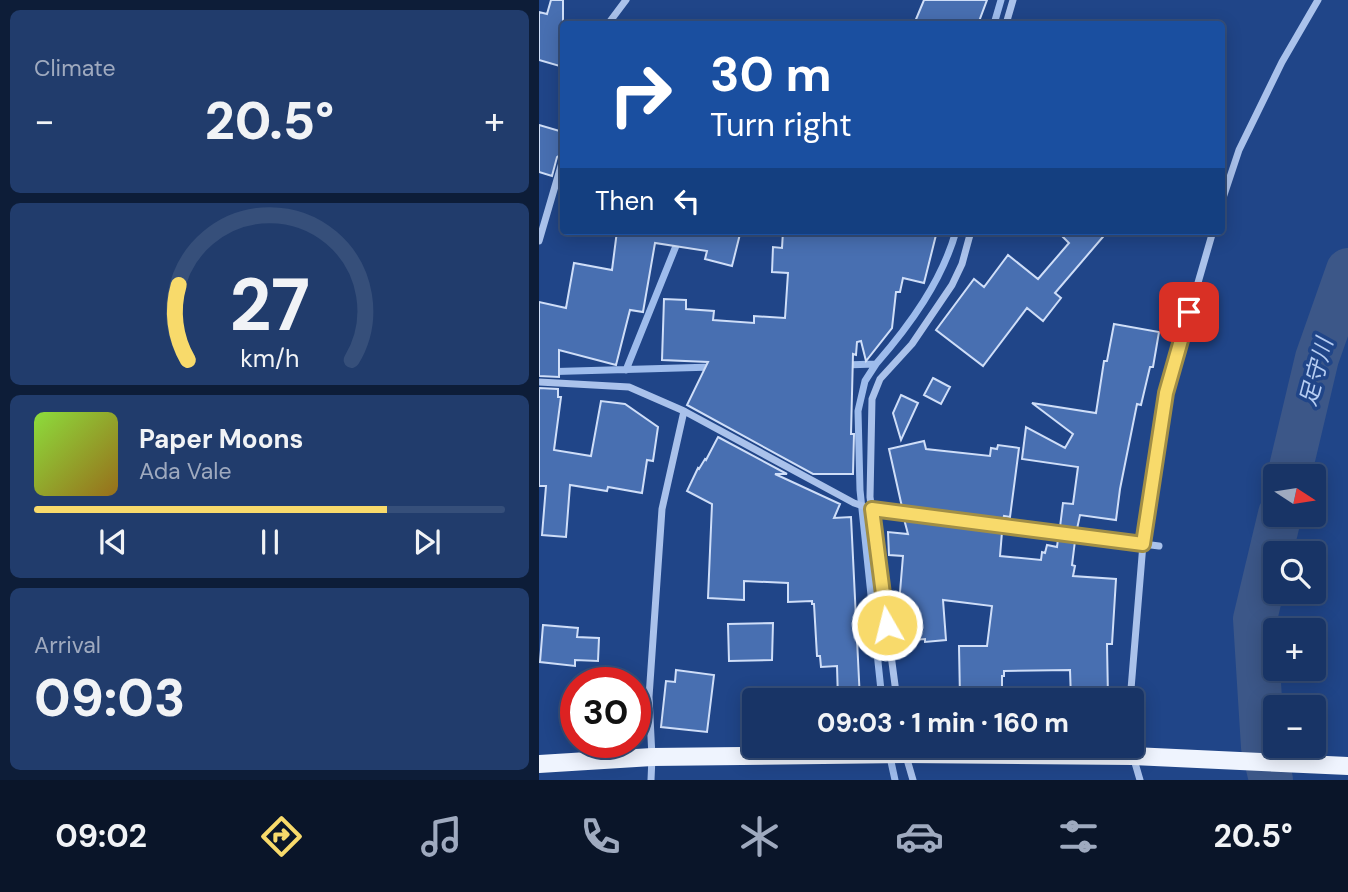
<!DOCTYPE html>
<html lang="en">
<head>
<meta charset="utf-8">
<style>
	:root { --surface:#183466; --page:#213c6c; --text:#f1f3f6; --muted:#9faabf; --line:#364f7a; --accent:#f8da6b }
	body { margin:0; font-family:"DM Sans","Noto Sans JP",sans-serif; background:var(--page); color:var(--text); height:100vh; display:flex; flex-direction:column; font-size:26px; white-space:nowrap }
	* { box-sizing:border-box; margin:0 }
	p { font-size:23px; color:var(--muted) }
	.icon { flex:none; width:38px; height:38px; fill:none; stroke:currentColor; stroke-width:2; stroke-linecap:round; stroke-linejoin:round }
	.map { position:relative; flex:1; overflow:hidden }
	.panel { display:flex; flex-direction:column; gap:10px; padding:10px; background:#0d1d38; width:539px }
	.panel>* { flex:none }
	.guide { position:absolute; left:21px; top:21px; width:665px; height:214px; border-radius:7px; box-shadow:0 4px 18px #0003,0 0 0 2px var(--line); background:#1a4fa0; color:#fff; overflow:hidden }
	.needle { width:46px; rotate:102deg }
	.buttons { position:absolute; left:724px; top:464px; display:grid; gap:14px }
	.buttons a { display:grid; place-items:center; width:63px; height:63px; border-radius:7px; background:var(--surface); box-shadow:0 4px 18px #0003,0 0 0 2px var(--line); font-size:35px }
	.speed { position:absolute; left:21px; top:667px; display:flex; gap:14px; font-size:35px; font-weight:700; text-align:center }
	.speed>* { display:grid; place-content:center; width:91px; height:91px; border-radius:50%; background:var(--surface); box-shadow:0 4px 18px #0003,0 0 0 2px var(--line); line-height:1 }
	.speed .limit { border:10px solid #d22; background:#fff; color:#111 }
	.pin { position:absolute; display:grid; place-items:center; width:60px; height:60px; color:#fff; margin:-30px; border-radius:14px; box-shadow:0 4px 10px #0006 }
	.me { position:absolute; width:77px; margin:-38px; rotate:352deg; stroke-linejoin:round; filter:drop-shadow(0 0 5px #0008) }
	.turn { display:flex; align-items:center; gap:24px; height:147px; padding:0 35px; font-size:32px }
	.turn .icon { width:91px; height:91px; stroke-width:2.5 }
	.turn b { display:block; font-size:49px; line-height:60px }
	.then { display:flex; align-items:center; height:66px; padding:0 35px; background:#0003; gap:14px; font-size:26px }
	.big { font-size:52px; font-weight:800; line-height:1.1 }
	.panel .tile { flex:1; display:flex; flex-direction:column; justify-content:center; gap:10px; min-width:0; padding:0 24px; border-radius:10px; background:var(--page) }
	.panel .dial { align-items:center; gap:0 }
	.dial svg { height:182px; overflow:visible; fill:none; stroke:var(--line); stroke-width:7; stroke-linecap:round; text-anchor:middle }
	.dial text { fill:var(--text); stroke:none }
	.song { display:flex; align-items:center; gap:21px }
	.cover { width:84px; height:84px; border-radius:10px; background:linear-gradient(135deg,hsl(90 70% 55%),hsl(40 70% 35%)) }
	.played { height:7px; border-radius:4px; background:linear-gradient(90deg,var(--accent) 75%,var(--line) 75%) }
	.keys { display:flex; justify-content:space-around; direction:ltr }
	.heat { display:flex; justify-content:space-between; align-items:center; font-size:38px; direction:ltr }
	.trip { position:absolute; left:203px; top:688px; width:402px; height:70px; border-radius:7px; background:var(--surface); box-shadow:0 4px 18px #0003,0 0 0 2px var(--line); font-weight:800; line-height:70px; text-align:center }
	.dock { display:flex; height:112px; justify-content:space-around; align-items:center; background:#0a1529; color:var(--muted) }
	.dock .icon { width:49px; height:49px }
	.dock .selected { color:var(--accent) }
	.dock b { font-size:32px; color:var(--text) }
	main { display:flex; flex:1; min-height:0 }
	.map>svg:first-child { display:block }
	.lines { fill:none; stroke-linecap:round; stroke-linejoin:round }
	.stream { stroke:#9ebcec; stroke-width:7 }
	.river { stroke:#3c5788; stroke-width:44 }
	.building { fill:#486fb1; stroke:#cfdef8; stroke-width:2 }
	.minor { stroke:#aac2eb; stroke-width:7 }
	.primary { stroke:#eff4fe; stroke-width:18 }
	.route-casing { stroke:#a18e46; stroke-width:18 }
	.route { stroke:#f8da6b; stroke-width:12 }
	.labels { text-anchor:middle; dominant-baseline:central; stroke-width:7; stroke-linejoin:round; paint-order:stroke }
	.water-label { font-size:23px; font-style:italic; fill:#b6cdf2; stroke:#204588 }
</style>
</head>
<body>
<main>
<section class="panel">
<div class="tile"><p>Climate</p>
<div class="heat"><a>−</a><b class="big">20.5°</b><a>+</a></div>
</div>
<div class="tile dial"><svg viewBox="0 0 100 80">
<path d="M14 69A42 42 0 1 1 86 69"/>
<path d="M14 69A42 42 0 0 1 10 36" stroke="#f8da6b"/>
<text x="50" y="56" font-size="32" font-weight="700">27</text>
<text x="50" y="72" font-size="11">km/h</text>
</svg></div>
<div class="tile">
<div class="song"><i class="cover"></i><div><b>Paper Moons</b><p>Ada Vale</p></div></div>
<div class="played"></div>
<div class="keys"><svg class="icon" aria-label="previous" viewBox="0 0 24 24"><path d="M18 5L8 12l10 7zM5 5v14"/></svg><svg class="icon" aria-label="pause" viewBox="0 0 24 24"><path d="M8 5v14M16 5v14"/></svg><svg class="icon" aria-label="next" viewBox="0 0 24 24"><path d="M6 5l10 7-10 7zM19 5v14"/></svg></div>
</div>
<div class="tile"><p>Arrival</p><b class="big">09:03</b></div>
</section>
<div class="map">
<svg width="809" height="780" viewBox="0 0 809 780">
	<rect width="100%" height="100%" fill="#204588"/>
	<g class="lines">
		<path class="stream" d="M455,24L462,0
			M337,364L326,381L319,411L321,490L343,700
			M305,365L337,364C371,325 403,281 417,231
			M87,370L143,231
			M0,372L174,367
			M351,757L356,780"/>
		<path class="river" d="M750,476L778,358L809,270
			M732,780L724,747L716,619L741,514"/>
	</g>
	<path class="building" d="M12,0H24V67L0,60V12L8,14Z
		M385,0H448L439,24H375Z
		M0,125L24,132V153L18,157L13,176L0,172Z
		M78,231H189L201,234L193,266L166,259L168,251L116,243L104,312L91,310L77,365L20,350V377L0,376V302L27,308L35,263L73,270Z
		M244,231H398L385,283L364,278L361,292H357L353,328L327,361L322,341L318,342L317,355L314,354L312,434H315L314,474H274L148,405L169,362L123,360L125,299L147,300V309L175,311L174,320L215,323V316L246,318L249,273L233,272L234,247L243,248Z
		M518,231H569L516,293L522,298L504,321L488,308L444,366L397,330L435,279L445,287L469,255L499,279L530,243Z
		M575,324L620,332L614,367H611L602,405L598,404L581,489L577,520L541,515L538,529L521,527L524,503L534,504L539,467L483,459L487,427L526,448L534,434L493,403L557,413L565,361H568Z
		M394,378L411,387L402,404L385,395Z
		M0,388L19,389V397H22L15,450L52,456L62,401L86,404L119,427L114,461L108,460L103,493L69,487L68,491L31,485L27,537L3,535L7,486H0Z
		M362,395L379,403L362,440L354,413Z
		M179,437L248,474H236L301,504L295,518L312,517L321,700H299L298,666L282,667L281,656H278L275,604H273V601L249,602V583L205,581V600L169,598L173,504L148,491L159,468L160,469L166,459L167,460Z
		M385,441L387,449L451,456L452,448L458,449L459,445L480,448L471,517L465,516L464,520L363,507L350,449Z
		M365,519L463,532L461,556L502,560L503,552L506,553L508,545L518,547L519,539L536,541L533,565L536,566L534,576L577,579L573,644H568L569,698L532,699L531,670L465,671V676H463V697L421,698L420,646H448L453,606L404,600L407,640L386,642V639L361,641L360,638L356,639L355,619H358V616H359L364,556L350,555L349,532L369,534Z
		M234,623L233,660L190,661L189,624Z
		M4,625L39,628L38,637L60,638L59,661L36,660V666L1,662Z
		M137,670L175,675L168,732L122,727L127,681L136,682Z"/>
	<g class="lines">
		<path class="minor" d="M69,24L87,0
			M467,24L474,0
			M682,204L700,150L743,62L779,0
			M0,241L24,159
			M0,382L90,387L145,411L315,503L333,509L620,546
			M358,700L331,497L333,399L341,379L373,344L413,285L423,264L432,231
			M592,700V689L604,544L627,393L674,231
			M593,723L594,756L601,780
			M367,756L374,780
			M112,780L113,757L110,697L123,509L145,411"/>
		<path class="primary" d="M0,764L113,757L366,754L594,756L809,766"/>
	</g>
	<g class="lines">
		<defs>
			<path id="route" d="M348,625L333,509L604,544L627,393L650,312"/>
		</defs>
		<use href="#route" class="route-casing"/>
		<use href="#route" class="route"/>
	</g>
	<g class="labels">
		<g class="water-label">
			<text transform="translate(777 372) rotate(-75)">足守川</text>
		</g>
	</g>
</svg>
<div class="buttons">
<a><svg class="needle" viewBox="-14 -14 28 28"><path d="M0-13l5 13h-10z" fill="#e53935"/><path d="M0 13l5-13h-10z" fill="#9faabf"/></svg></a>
<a><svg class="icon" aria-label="search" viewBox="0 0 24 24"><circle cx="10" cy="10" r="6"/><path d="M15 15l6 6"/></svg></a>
<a>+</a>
<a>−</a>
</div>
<div class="speed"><div class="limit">30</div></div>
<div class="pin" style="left:650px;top:312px;background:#d93025"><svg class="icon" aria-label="arrive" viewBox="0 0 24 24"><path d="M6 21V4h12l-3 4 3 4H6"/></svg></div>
<svg class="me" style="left:348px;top:625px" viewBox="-20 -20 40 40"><circle r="17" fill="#f8da6b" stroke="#fff" stroke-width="3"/><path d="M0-11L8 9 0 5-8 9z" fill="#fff"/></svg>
<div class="trip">09:03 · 1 min · 160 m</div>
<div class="guide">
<div class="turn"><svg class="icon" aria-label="right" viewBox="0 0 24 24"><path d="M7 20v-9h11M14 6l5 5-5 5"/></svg><div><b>30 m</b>Turn right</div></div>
<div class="then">Then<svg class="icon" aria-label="left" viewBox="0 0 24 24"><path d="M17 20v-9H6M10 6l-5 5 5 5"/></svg></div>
</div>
</div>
</main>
<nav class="dock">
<b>09:02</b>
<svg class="icon selected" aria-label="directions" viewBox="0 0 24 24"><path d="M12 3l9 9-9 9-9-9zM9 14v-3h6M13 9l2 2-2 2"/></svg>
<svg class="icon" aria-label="music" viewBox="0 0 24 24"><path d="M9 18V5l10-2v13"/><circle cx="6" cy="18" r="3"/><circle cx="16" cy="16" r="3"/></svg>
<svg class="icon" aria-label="phone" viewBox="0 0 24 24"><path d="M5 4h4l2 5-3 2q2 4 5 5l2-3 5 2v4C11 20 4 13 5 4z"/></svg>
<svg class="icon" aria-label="climate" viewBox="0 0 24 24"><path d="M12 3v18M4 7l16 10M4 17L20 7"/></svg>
<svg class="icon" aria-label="car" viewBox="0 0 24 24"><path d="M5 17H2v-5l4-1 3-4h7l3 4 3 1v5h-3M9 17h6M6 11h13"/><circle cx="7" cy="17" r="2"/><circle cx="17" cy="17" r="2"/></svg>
<svg class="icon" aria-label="filters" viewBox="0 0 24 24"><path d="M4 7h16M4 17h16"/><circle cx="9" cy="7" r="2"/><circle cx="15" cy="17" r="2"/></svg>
<b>20.5°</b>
</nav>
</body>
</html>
